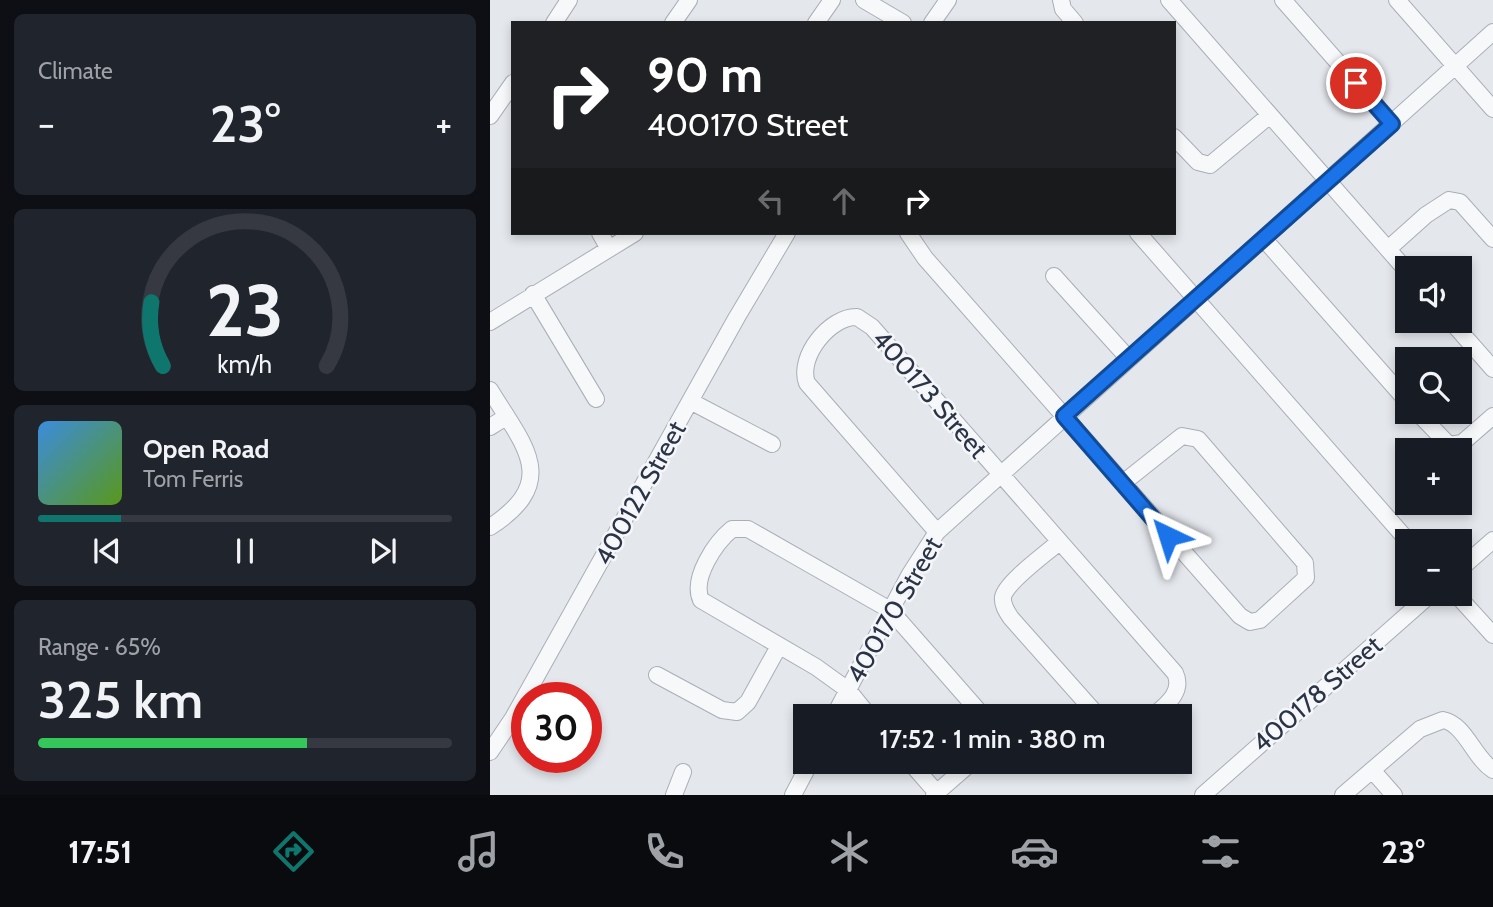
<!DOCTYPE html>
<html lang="en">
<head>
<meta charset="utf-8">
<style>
	:root { --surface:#171b24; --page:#20242c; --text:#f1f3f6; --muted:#9ea1a6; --line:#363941; --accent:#0f766e }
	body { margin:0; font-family:Cabin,sans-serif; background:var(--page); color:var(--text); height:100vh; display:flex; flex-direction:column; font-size:26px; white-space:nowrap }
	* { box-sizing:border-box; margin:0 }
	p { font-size:23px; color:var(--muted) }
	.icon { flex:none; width:38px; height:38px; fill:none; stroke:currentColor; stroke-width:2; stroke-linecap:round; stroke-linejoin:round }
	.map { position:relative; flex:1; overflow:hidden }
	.drawer { display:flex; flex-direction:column; gap:14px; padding:14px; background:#0d0f14; width:490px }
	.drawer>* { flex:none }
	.banner { position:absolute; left:21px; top:21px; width:665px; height:214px; border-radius:0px; box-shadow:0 4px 10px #0003; background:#202124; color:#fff; overflow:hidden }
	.buttons { position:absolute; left:905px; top:256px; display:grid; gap:14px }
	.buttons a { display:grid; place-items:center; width:77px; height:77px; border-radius:0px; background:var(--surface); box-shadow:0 4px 10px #0003; font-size:35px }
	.speed { position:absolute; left:21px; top:682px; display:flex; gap:14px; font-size:35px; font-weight:700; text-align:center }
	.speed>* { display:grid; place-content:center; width:91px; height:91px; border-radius:50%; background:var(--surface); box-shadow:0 4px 10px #0003; line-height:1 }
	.speed .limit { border:10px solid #d22; background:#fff; color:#111 }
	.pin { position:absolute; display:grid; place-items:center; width:60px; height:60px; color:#fff; margin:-30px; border:4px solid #fff; border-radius:50%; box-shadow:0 2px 7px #0007 }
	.me { position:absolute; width:77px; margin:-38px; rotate:319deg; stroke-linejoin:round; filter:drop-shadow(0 0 5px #0008) }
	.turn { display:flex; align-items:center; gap:24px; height:147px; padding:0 21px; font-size:32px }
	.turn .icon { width:91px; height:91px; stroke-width:2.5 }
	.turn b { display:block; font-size:49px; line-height:60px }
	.lanes { display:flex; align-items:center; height:66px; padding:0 21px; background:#0003; justify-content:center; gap:35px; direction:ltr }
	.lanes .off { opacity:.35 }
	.big { font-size:52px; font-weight:600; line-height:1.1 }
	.drawer .widget { flex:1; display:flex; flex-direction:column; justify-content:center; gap:10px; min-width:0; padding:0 24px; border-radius:10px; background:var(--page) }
	.drawer .dial { align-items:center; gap:0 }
	.dial svg { height:182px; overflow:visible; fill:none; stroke:var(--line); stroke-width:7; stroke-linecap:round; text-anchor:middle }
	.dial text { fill:var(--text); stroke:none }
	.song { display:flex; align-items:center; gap:21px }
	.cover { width:84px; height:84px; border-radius:10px; background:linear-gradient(135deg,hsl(210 70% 55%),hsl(90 70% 35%)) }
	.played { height:7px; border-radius:4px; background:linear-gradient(90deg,var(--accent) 20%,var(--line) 20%) }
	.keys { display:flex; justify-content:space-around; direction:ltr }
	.heat { display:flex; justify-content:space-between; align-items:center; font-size:38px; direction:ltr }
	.charge { height:10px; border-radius:5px; background:linear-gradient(90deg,#34c759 65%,var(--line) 0) }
	.trip { position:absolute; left:303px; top:704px; width:399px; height:70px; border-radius:0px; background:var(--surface); box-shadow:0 4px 10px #0003; font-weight:600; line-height:70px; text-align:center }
	.tabs { display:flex; height:112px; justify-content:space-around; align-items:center; background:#090b0e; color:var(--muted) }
	.tabs .icon { width:49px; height:49px }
	.tabs .active { color:var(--accent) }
	.tabs b { font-size:32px; color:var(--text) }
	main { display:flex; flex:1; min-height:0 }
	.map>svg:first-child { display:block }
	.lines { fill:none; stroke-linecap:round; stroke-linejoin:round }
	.minor-casing { stroke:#a9aeb7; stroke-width:18 }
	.minor { stroke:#f7f8fa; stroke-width:16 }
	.route-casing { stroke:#114b97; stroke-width:18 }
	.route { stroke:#1a73e8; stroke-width:12 }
	.labels { text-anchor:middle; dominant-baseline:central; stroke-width:5; stroke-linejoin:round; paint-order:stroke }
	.street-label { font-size:26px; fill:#2b3445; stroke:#f4f6f9 }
</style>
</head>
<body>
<main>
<section class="drawer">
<div class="widget"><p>Climate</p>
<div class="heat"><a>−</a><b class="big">23°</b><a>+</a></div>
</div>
<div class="widget dial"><svg viewBox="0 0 100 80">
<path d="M14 69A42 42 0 1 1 86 69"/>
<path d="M14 69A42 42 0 0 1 9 41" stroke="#0f766e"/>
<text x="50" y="56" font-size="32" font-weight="700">23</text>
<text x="50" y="72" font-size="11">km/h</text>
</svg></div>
<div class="widget">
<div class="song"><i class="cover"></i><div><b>Open Road</b><p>Tom Ferris</p></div></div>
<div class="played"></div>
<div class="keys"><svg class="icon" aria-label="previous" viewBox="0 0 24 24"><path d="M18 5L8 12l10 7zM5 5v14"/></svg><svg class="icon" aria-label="pause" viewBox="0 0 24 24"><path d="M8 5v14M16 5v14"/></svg><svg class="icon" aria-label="next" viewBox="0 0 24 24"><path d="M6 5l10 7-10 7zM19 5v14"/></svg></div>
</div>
<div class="widget"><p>Range · 65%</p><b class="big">325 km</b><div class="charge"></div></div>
</section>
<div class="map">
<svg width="1003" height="795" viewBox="0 0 1003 795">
	<rect width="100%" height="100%" fill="#e4e7ec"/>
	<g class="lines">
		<defs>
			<path id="minor" d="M374,0L413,23
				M571,0L573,9L585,23
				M679,0L917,271
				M793,0L902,124
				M907,0L1003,109
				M64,23L79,0
				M183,23L199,0
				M326,23L342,0
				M442,23L458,0
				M0,116L23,83
				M684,137L708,162L720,165L780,115
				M110,233L119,249
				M418,233L435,258L750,616L760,622L770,620L816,578L815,563L708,439L692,436L633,483
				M648,233L918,541
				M774,239L917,401
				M898,249L936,215L959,200L970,202L1003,239
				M564,276L639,359
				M43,294L106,399
				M960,320L1003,369
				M0,322L145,233
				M0,390C34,446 71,481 0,527
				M200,401L282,444
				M926,411L959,445L972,443L1003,416
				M0,427L16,417
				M447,532L317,383C307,357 340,316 367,317L382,327L685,673C694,692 676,705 663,716
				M569,542C557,553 516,582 513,597C512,605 517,612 521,618L608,716
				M970,569L1003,540
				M965,593L1003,635
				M167,675L232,710L247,712L258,702L289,646
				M344,716L420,574L447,532L1003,32
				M379,716L358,690L326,667L211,600C201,578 226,542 242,529H258L400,610L493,716
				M0,752L23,718L247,317L297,233
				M419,761L447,793
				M882,770L904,795
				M184,795L193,772
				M303,795L321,761
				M444,795L483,761
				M713,795L942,593
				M853,795L930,729L953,720C975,724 984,758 1003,770"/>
		</defs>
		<use href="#minor" class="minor-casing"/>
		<use href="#minor" class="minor"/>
	</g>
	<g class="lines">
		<defs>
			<path id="route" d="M678,536L574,416L902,124L866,83"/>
		</defs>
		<use href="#route" class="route-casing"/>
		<use href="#route" class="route"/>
	</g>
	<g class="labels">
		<g class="street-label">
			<text transform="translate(440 394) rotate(49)">400173 Street</text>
			<text transform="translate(150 493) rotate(-61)">400122 Street</text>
			<text transform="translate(404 610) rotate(-60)">400170 Street</text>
			<text transform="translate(827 694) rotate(-41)">400178 Street</text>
		</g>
	</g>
</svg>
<div class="buttons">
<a><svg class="icon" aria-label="sound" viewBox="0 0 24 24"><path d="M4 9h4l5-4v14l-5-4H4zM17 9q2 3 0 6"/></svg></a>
<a><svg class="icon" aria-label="search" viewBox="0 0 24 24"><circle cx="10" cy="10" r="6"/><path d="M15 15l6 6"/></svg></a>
<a>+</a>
<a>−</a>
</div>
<div class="speed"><div class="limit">30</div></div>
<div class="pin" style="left:866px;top:83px;background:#d93025"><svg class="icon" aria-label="arrive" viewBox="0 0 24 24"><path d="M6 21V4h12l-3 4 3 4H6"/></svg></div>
<svg class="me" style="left:678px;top:536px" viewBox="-20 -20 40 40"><path d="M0-17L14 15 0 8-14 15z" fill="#1a73e8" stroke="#fff" stroke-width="4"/></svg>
<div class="trip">17:52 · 1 min · 380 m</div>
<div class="banner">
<div class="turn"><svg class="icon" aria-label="right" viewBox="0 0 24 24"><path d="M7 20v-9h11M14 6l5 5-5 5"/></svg><div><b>90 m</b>400170 Street</div></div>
<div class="lanes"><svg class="icon off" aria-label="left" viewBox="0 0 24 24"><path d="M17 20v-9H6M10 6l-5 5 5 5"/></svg><svg class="icon off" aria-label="ahead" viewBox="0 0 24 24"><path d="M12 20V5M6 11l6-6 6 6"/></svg><svg class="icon" aria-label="right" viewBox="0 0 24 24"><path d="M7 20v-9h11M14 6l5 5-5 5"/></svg></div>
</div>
</div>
</main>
<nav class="tabs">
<b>17:51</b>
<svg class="icon active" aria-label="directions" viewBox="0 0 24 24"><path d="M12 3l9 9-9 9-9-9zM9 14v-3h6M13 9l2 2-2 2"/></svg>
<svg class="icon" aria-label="music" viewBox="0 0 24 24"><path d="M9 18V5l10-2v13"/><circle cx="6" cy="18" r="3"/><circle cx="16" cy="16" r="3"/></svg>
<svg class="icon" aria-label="phone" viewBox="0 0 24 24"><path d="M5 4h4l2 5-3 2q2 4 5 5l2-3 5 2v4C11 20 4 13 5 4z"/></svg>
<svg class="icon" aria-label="climate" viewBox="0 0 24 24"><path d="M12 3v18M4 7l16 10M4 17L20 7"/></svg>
<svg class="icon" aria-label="car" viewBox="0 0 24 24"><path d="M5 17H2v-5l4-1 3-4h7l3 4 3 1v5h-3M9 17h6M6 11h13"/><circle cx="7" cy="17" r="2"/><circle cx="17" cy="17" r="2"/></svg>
<svg class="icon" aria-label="filters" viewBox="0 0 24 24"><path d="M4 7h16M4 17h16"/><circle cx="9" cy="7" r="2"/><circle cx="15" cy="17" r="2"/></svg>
<b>23°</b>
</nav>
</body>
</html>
